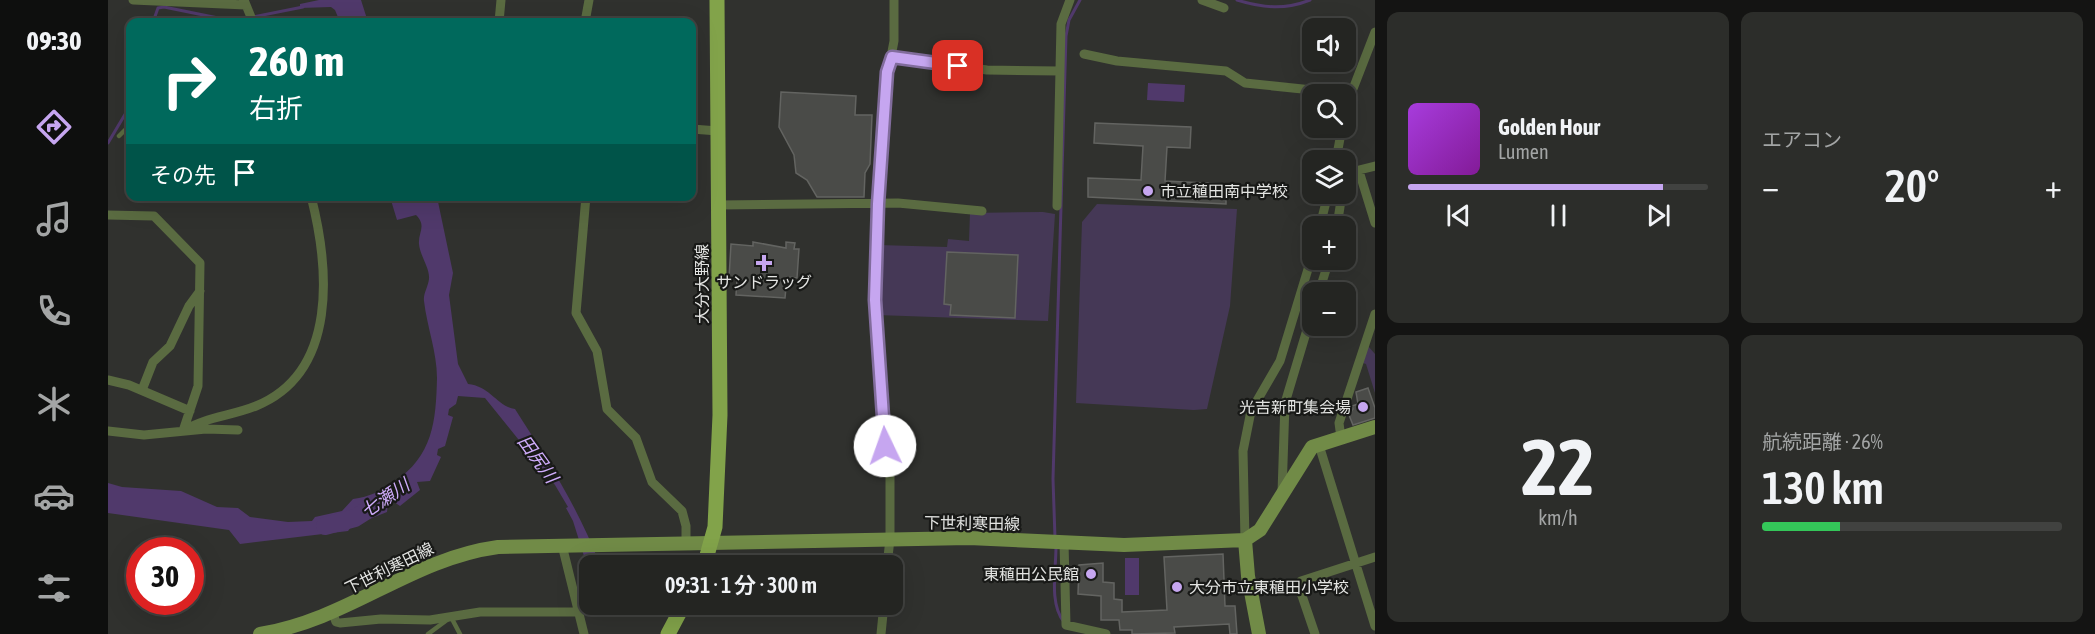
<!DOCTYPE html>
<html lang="ja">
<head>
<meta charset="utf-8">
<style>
	:root { --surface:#242522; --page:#2c2d2a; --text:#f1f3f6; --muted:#a3a5a5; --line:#414240; --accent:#c6a6f0 }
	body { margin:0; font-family:"Asap Condensed","Noto Sans JP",sans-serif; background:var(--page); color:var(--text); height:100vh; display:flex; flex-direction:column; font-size:22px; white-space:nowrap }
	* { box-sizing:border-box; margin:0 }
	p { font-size:20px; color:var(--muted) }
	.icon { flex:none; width:33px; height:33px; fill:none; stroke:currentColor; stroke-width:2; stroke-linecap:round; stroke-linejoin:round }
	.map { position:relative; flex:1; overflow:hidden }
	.drawer { display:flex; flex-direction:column; gap:12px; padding:12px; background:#141413; width:720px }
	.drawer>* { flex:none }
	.guide { position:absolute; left:18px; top:18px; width:570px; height:183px; border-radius:12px; box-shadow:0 6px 24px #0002,0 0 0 2px var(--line); background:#00695c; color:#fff; overflow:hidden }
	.buttons { position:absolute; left:1194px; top:18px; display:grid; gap:12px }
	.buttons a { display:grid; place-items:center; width:54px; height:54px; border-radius:12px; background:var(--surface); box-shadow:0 6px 24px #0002,0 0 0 2px var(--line); font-size:30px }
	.speed { position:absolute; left:18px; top:537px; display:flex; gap:12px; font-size:30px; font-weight:700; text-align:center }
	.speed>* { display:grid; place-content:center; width:78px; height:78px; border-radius:50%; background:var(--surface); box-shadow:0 6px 24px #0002,0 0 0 2px var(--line); line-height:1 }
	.speed .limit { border:9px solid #d22; background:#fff; color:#111 }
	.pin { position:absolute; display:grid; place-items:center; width:51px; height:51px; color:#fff; margin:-26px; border-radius:12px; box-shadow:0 3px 9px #0006 }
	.me { position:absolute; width:66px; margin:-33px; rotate:357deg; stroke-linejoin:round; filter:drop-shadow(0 0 4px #0008) }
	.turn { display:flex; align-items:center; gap:21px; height:126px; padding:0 24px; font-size:27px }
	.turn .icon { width:78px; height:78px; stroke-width:2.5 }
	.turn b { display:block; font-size:42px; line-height:51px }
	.then { display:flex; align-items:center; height:57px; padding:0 24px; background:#0003; gap:12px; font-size:22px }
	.big { font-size:45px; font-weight:600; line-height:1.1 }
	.drawer .tile { flex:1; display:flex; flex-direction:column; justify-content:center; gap:9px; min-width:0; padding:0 21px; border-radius:12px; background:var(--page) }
	.drawer .dial { align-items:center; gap:0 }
	.dial b { font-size:78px; line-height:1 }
	.song { display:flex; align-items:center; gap:18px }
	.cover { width:72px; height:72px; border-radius:9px; background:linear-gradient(135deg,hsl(280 70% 55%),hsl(290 70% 35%)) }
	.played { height:6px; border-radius:3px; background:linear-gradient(90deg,var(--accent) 85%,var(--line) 85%) }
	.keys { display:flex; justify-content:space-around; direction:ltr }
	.heat { display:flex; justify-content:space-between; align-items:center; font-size:33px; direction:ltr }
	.charge { height:9px; border-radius:4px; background:linear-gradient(90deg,#34c759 26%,var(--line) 0) }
	.drawer .tiles { flex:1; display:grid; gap:12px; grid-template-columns:repeat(2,1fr) }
	.trip { position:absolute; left:471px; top:555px; width:324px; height:60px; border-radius:12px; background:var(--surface); box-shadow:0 6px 24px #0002,0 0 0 2px var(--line); font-weight:600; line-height:60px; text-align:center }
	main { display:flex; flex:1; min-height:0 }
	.tabs { display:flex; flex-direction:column; width:108px; justify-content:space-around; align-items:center; background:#0e0f0e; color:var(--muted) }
	.tabs .icon { width:42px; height:42px }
	.tabs .selected { color:var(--accent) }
	.tabs b { font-size:27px; color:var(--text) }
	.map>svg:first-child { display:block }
	.green { fill:#453856 }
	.water { fill:#50396b }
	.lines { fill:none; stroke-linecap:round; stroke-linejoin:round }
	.stream { stroke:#50396b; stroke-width:3 }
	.river { stroke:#50396b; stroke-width:18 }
	.building { fill:#4a4b48; stroke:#636461; stroke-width:1.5 }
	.lane { stroke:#5a6b41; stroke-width:4.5 }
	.street { stroke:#5a6b41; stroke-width:9 }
	.secondary { stroke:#718b47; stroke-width:14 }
	.primary { stroke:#82a34a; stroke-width:15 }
	.route-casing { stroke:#816c9c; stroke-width:15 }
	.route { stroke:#c6a6f0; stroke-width:10 }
	.poi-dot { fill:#c6a6f0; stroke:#181917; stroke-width:2 }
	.labels { text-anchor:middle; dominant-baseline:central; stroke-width:4.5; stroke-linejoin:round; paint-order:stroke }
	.poi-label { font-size:16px; fill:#e4e5e3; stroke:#181917; text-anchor:start }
	.street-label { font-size:16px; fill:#e4e5e3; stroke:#181917 }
	.water-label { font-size:18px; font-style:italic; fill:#cfacfb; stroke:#181917 }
</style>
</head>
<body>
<main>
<nav class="tabs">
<b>09:30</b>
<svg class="icon selected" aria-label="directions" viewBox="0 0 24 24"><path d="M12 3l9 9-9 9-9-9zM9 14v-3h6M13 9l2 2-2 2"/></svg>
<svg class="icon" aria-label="music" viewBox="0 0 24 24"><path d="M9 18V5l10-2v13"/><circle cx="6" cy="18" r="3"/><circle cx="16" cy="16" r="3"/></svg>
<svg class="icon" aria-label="phone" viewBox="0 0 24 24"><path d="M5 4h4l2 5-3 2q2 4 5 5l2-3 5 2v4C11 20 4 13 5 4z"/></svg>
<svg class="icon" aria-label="climate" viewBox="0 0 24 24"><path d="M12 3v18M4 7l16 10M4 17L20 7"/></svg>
<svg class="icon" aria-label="car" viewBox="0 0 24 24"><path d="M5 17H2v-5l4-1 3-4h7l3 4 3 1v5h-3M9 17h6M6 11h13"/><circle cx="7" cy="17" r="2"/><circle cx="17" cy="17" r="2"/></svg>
<svg class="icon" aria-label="filters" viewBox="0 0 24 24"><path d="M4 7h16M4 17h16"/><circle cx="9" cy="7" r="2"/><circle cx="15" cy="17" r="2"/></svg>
</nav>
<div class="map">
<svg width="1267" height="634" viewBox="0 0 1267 634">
	<rect width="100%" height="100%" fill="#30312e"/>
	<path class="green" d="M989,204L1129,209L1122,306L1099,409L1086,410L968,403L974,222Z
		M935,212L947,214L940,321L769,315L770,245L839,247L840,239L861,241L862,213Z
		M1260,346L1267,354V393L1258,364L1255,363Z"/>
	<path class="water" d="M211,0H253L260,22H232L227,10L223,7L192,8V4Z
		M1040,83L1077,85L1076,102L1039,100Z
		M282,197H329L345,273L341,295L350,364L360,384C382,386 390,407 407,409C439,459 471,509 492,565H488L484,558L481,572L465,521L458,508L460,507L447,485L377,398L350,396L348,404L341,409L340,415L345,417L337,446L330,449L329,455L333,457L322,481L309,482L312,490L292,506L286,502L280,503L279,512L259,520L243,515L240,520L243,527L240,531L132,544L121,530L0,513V483L14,487L73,491L109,507L130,508L142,517L180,522L204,521L207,517L234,511L245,499C262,497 272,491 286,482C325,456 328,421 329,378C329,352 319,327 316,301C315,294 320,287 321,279C322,268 312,256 311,244C310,232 319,226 308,215L289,220Z
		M1017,558H1031V595H1017Z"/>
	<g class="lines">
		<path class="stream" d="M1129,0C1155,8 1177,10 1202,0
			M45,22L50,8L56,7L125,21L195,7
			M0,143L22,106
			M947,538L945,479L958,36L961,20L972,0
			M948,547C948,570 941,604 956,622"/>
		<path class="river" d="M217,526L247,518L269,504"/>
	</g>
	<path class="building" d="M673,92L748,96L747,115H764L762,164L757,173L756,197H709L699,180L688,173L686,155L671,127Z
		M987,123L1083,127L1082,148L1059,147L1057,181L1118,184V204L980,197V178L1033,180L1035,146L986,143Z
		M645,242L678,248V242L687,243L686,249H691L689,278L679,277L677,298L628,295L629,279L621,278L623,244L645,246Z
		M839,252L910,255L907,318L842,315L843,305L836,304Z
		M1260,388L1267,408V418L1245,425L1241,415L1245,409L1244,406L1250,404L1248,392Z
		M1115,554L1117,606H1127L1129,634H1122L1121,624L1066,627L1067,633L1024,634V630H1012L1011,620H993V596L970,594L971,565L995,563V582L1006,583V599L1014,600V612L1059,610L1056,557Z
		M556,555L557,566H534V556Z"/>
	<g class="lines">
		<path class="lane" d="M11,136L22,125
			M320,634L343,617L352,634"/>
		<path class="street" d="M25,0L138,5
			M136,0L145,22
			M1094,0L1116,8
			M391,22L393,0
			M477,22L481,0
			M976,54L1009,61L1118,71L1137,83L1204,90L1215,94
			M784,57L879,70L951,71
			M1238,107L1267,32
			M584,129L610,131
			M1228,160L1234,128
			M1251,171L1267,223
			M1238,178L1243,172L1267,166
			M478,196L468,313L489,351L499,409L528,438L544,482L574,511L578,526V543
			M611,205L790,203L874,211
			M949,206L953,24L962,0
			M0,215L46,216L92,263L90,386L75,431
			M1212,226L1220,194
			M1229,226L1234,194
			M1211,292L1221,260
			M0,380L21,385L82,411
			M34,390L45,362L62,346L81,306L92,291
			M0,431L36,435L98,429L130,430
			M75,431C97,417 124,416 148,406C231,372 221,267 203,196
			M1233,438L1231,423L1267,314
			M1211,445L1267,626
			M1174,493L1177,403L1204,313
			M1137,540L1135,451L1143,411L1172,361L1204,256
			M956,542L958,625L998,634
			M454,545L476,634
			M779,566L782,539V470L777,446L770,363L767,300L770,204L777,88L786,41V0
			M225,614L228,622L232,623L273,619L322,620L372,612H471
			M773,634L776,604
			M1207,634L1191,587L1193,581L1267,557"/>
		<path class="secondary" d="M1137,540L1152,530L1204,447L1267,427
			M152,634C242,619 302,559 390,547L861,538L1016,545L1137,540L1140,576L1151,634"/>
		<path class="primary" d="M596,566L607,527L612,415L609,0
			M560,634L576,604"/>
	</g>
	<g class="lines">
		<defs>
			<path id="route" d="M777,446L767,300L770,204L779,72L784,57L850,66"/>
		</defs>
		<use href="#route" class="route-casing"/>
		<use href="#route" class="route"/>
	</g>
	<g class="poi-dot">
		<circle cx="1040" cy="191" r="6"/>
		<path d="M653 254h6v6h6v6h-6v6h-6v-6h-6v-6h6z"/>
		<circle cx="1255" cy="407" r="6"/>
		<circle cx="983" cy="574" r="6"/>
		<circle cx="1069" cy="587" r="6"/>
	</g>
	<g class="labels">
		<g class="poi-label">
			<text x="1052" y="191">市立稙田南中学校</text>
			<text x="656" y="282" text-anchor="middle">サンドラッグ</text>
			<text x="1243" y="407" text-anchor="end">光吉新町集会場</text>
			<text x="971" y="574" text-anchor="end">東稙田公民館</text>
			<text x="1081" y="587">大分市立東稙田小学校</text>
		</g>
		<g class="street-label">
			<text transform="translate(594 284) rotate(-90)">大分大野線</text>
			<text transform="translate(864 523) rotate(1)">下世利寒田線</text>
			<text transform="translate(281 568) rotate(-26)">下世利寒田線</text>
		</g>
		<g class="water-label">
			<text transform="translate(430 459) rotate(54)">田尻川</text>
			<text transform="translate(277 498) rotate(-34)">七瀬川</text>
		</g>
	</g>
</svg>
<div class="buttons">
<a><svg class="icon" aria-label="sound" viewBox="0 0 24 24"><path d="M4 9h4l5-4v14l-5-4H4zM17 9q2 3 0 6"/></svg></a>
<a><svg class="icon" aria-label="search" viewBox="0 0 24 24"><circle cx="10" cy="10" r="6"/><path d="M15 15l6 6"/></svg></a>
<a><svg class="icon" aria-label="layers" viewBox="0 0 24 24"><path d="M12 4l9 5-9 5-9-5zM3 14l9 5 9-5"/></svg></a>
<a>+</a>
<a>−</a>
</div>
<div class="speed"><div class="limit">30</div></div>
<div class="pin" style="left:850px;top:66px;background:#d93025"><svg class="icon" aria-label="arrive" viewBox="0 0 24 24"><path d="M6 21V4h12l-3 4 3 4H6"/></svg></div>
<svg class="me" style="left:777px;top:446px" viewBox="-20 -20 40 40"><circle r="19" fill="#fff"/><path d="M0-13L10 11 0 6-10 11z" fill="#c6a6f0"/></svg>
<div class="trip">09:31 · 1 分 · 300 m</div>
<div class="guide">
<div class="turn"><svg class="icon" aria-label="right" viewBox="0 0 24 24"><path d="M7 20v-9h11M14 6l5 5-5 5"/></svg><div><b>260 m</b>右折</div></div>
<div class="then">その先<svg class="icon" aria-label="arrive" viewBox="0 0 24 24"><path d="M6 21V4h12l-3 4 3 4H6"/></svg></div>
</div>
</div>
<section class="drawer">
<div class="tiles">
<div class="tile">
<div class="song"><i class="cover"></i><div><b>Golden Hour</b><p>Lumen</p></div></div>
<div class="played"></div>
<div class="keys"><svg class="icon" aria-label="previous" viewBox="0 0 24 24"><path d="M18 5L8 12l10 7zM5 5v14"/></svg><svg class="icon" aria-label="pause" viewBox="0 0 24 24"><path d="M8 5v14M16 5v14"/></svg><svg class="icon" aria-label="next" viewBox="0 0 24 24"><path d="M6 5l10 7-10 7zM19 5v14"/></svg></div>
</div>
<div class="tile"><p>エアコン</p>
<div class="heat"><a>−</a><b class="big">20°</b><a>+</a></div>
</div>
<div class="tile dial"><b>22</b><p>km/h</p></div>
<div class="tile"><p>航続距離 · 26%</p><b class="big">130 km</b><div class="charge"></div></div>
</div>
</section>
</main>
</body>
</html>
